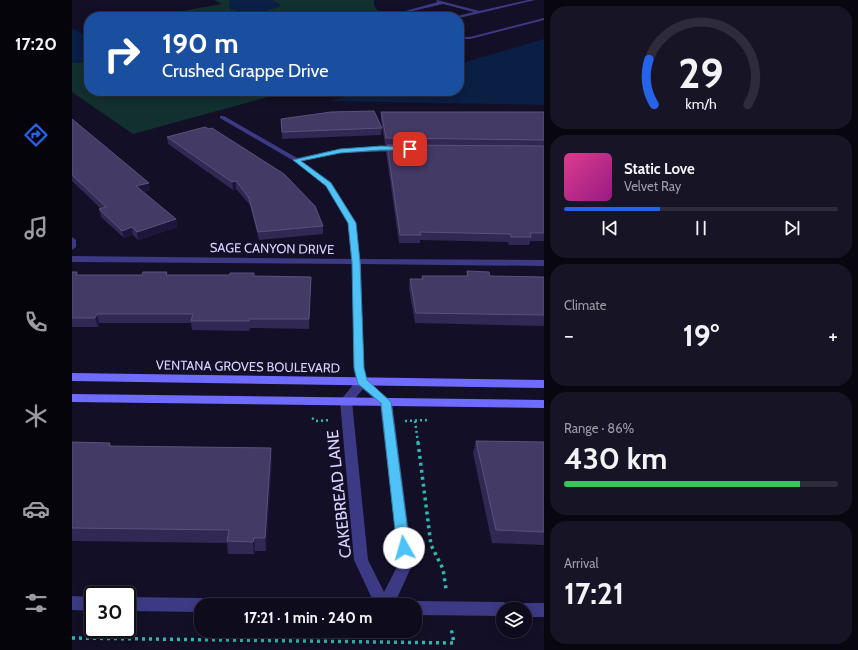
<!DOCTYPE html>
<html lang="en">
<head>
<meta charset="utf-8">
<style>
	:root { --surface:#0e0b1c; --page:#171425; --text:#f1f3f6; --muted:#9b9ba3; --line:#2e2b3b; --accent:#2563eb }
	body { margin:0; font-family:Cabin,sans-serif; background:var(--page); color:var(--text); height:100vh; display:flex; flex-direction:column; font-size:15px; white-space:nowrap }
	* { box-sizing:border-box; margin:0 }
	p { font-size:13px; color:var(--muted) }
	.icon { flex:none; width:22px; height:22px; fill:none; stroke:currentColor; stroke-width:2; stroke-linecap:round; stroke-linejoin:round }
	.map { position:relative; flex:1; overflow:hidden }
	.panel { display:flex; flex-direction:column; gap:6px; padding:6px; background:#08060f; width:314px }
	.panel>* { flex:none }
	.guide { position:absolute; left:12px; top:12px; width:380px; height:84px; border-radius:16px; box-shadow:0 2px 10px #0003,0 0 0 1px var(--line); background:#1a4fa0; color:#fff; overflow:hidden }
	.controls { position:absolute; left:424px; top:602px; display:grid; gap:8px }
	.controls a { display:grid; place-items:center; width:36px; height:36px; border-radius:50%; background:var(--surface); box-shadow:0 2px 10px #0003,0 0 0 1px var(--line); font-size:20px }
	.speed { position:absolute; left:12px; top:586px; display:flex; gap:8px; font-size:20px; font-weight:700; text-align:center }
	.speed>* { display:grid; place-content:center; width:52px; height:52px; border-radius:50%; background:var(--surface); box-shadow:0 2px 10px #0003,0 0 0 1px var(--line); line-height:1 }
	.speed .limit { border:2px solid #111; border-radius:6px; background:#fff; color:#111 }
	.pin { position:absolute; display:grid; place-items:center; width:34px; height:34px; color:#fff; margin:-17px; border-radius:8px; box-shadow:0 2px 6px #0006 }
	.me { position:absolute; width:44px; margin:-22px; rotate:353deg; stroke-linejoin:round; filter:drop-shadow(0 0 3px #0008) }
	.turn { display:flex; align-items:center; gap:14px; height:84px; padding:0 12px; font-size:18px }
	.turn .icon { width:52px; height:52px; stroke-width:2.5 }
	.turn b { display:block; font-size:28px; line-height:34px }
	.big { font-size:30px; font-weight:700; line-height:1.1 }
	.panel .widget { flex:1; display:flex; flex-direction:column; justify-content:center; gap:6px; min-width:0; padding:0 14px; border-radius:16px; background:var(--page) }
	.panel .dial { align-items:center; gap:0 }
	.dial svg { height:104px; overflow:visible; fill:none; stroke:var(--line); stroke-width:7; stroke-linecap:round; text-anchor:middle }
	.dial text { fill:var(--text); stroke:none }
	.song { display:flex; align-items:center; gap:12px }
	.cover { width:48px; height:48px; border-radius:6px; background:linear-gradient(135deg,hsl(330 70% 55%),hsl(310 70% 35%)) }
	.played { height:4px; border-radius:2px; background:linear-gradient(90deg,var(--accent) 35%,var(--line) 35%) }
	.keys { display:flex; justify-content:space-around; direction:ltr }
	.heat { display:flex; justify-content:space-between; align-items:center; font-size:22px; direction:ltr }
	.charge { height:6px; border-radius:3px; background:linear-gradient(90deg,#34c759 86%,var(--line) 0) }
	.trip { position:absolute; left:122px; top:598px; width:228px; height:40px; border-radius:16px; background:var(--surface); box-shadow:0 2px 10px #0003,0 0 0 1px var(--line); font-weight:700; line-height:40px; text-align:center }
	main { display:flex; flex:1; min-height:0 }
	.menu { display:flex; flex-direction:column; width:72px; justify-content:space-around; align-items:center; background:#06040b; color:var(--muted) }
	.menu .icon { width:28px; height:28px }
	.menu .selected { color:var(--accent) }
	.menu b { font-size:18px; color:var(--text) }
	.map>svg:first-child { display:block }
	.green { fill:#12302f }
	.water { fill:#0a1f44 }
	.lines { fill:none; stroke-linecap:round; stroke-linejoin:round }
	.path-far1 { stroke:#2fb8b0; stroke-width:2.5; stroke-dasharray:2 3; stroke-linecap:butt }
	.path { stroke:#2fb8b0; stroke-width:3.5; stroke-dasharray:3 4; stroke-linecap:butt }
	.street { fill:#3d3a85; fill-rule:evenodd }
	.secondary { fill:#6f6bff; fill-rule:evenodd }
	.wall { fill:#312854 }
	.shaded-wall { fill:#1d163a }
	.building { fill:#433a66; stroke:#5a527e }
	.route { fill:#4fc3f7; stroke:#337fa1 }
	.labels { text-anchor:middle; dominant-baseline:central; stroke-width:4; stroke-linejoin:round; paint-order:stroke }
	.street-label { font-size:13px; fill:#d9d4ff; stroke:#130f26 }
	.near-street-label { font-size:16px; fill:#d9d4ff; stroke:#130f26 }
</style>
</head>
<body>
<main>
<nav class="menu">
<b>17:20</b>
<svg class="icon selected" aria-label="directions" viewBox="0 0 24 24"><path d="M12 3l9 9-9 9-9-9zM9 14v-3h6M13 9l2 2-2 2"/></svg>
<svg class="icon" aria-label="music" viewBox="0 0 24 24"><path d="M9 18V5l10-2v13"/><circle cx="6" cy="18" r="3"/><circle cx="16" cy="16" r="3"/></svg>
<svg class="icon" aria-label="phone" viewBox="0 0 24 24"><path d="M5 4h4l2 5-3 2q2 4 5 5l2-3 5 2v4C11 20 4 13 5 4z"/></svg>
<svg class="icon" aria-label="climate" viewBox="0 0 24 24"><path d="M12 3v18M4 7l16 10M4 17L20 7"/></svg>
<svg class="icon" aria-label="car" viewBox="0 0 24 24"><path d="M5 17H2v-5l4-1 3-4h7l3 4 3 1v5h-3M9 17h6M6 11h13"/><circle cx="7" cy="17" r="2"/><circle cx="17" cy="17" r="2"/></svg>
<svg class="icon" aria-label="filters" viewBox="0 0 24 24"><path d="M4 7h16M4 17h16"/><circle cx="9" cy="7" r="2"/><circle cx="15" cy="17" r="2"/></svg>
</nav>
<div class="map">
<svg width="472" height="650" viewBox="0 0 472 650">
	<rect width="100%" height="100%" fill="#130f26"/>
	<path class="green" d="M142,0H159L157,3L159,9C175,12 194,14 208,5L200,0H302V5L309,17H116L117,13L110,11L150,4Z
		M17,62V91H218L61,134L0,92V63Z"/>
	<path class="water" d="M159,0H200L209,5C196,12 170,16 157,8V3Z
		M0,29H2L17,38V62L0,63Z
		M472,39V105L259,101L293,91H387V64Z"/>
	<g class="lines">
		<path class="path-far1" d="M240,418L244,421L258,420
			M333,421L356,420
			M343,421L346,443"/>
		<path class="path" d="M346,442L359,545L371,569L374,589
			M0,638L382,643L379,628"/>
		<path class="street" d="M365,0L407,11L456,0H463L387,18L385,16L402,12L371,4L332,13L339,17H333L326,13L366,2L364,1Z
			M472,18V20L398,39H387V37H398Z
			M148,116H152L225,158L268,149L330,148L331,149L328,151L268,153L230,161L259,182L284,223L288,259L472,260V266L289,264L292,369L295,380L320,402L341,563L322,605H303L282,560L268,401L284,381L282,369L280,264L0,262V256L279,259L276,223L253,185L222,161L148,118ZM291,389L308,404L327,563L312,592L296,560L280,402Z
			M0,237L4,240V247L0,250Z
			M0,596L21,597V611L0,610Z
			M55,597L129,598L134,600L137,605H129V612L55,611Z
			M343,601L431,602L436,604L439,609H431V616L343,615V605H337Z
			M453,603H472V617H453V609H446L448,605Z"/>
		<path class="secondary" d="M0,373L472,380V388L0,381Z
			M0,394L472,400V408L0,402Z"/>
	</g>
	<path class="wall" d="M309,112H472V241H458L457,245H437L436,242L348,240V243H327L314,152L315,145H313L309,119Z
		M0,119L78,190L71,192L104,219L105,227L66,240L61,235L52,238L29,217L27,209H29L0,181Z
		M209,119L310,128L309,135L210,139Z
		M137,129L251,226V234L187,240L178,205L164,189L161,190L96,144L95,137Z
		M395,271L418,276L472,277V326L343,323L337,289L338,279H350V276H394Z
		M0,272H5L6,275H95L239,277L237,329L178,328L177,331L120,330L119,323H27L26,327H0Z
		M404,441L472,442V545L420,543L401,453Z
		M0,442L38,443L39,446L200,461L194,551H183L182,554H156L155,543L0,541Z"/>
	<path class="shaded-wall" d="M164,181V189L161,190L160,182Z
		M77,183L78,190L65,194L64,186Z
		M104,219L105,227L66,240L65,232Z
		M60,227L61,235L52,238L50,231Z
		M25,314L27,323L26,327L23,318Z
		M199,448L200,461L194,551L193,538Z
		M182,538L183,551L182,554L181,542Z"/>
	<path class="building" d="M302,111L310,128L210,132L209,119L259,112Z
		M309,112H472V140L314,138Z
		M0,119L77,183L64,186L104,219L65,232L60,227L50,231L27,209L34,207L0,175Z
		M133,127L137,129L140,128L212,174L243,206L251,226L186,232L177,198L164,181L160,182L95,137Z
		M315,145L472,146V233H458L459,237H439L438,234L348,232L349,235H328Z
		M395,271L417,272L418,276L472,277V315L344,313L338,279H351L350,276H396Z
		M0,272H5L4,275H70L71,272H95L94,275H158V273H182V276L239,277L237,319H177V321H119L121,314H25L23,318H0Z
		M404,441L472,442V532L424,530Z
		M0,442L38,443L37,446L199,448L193,538H182L181,542L155,541L157,530L0,528Z"/>
	<path class="route" d="M309,146L338,147L341,149L338,150H309L268,153L229,161L259,183L284,223L288,262L292,368L295,380L319,402L338,548L336,552L332,554L327,552L325,548L309,403L286,384L282,368L280,262L276,223L254,186L221,160L268,149Z"/>
	<g class="labels">
		<g class="street-label">
			<text transform="translate(200 248) rotate(1)">SAGE CANYON DRIVE</text>
			<text transform="translate(176 366) rotate(1)">VENTANA GROVES BOULEVARD</text>
		</g>
		<g class="near-street-label">
			<text transform="translate(267 494) rotate(-96)">CAKEBREAD LANE</text>
		</g>
	</g>
</svg>
<div class="controls">
<a><svg class="icon" aria-label="layers" viewBox="0 0 24 24"><path d="M12 4l9 5-9 5-9-5zM3 14l9 5 9-5"/></svg></a>
</div>
<div class="speed"><div class="limit">30</div></div>
<div class="pin" style="left:338px;top:149px;background:#d93025"><svg class="icon" aria-label="arrive" viewBox="0 0 24 24"><path d="M6 21V4h12l-3 4 3 4H6"/></svg></div>
<svg class="me" style="left:332px;top:548px" viewBox="-20 -20 40 40"><circle r="19" fill="#fff"/><path d="M0-13L10 11 0 6-10 11z" fill="#4fc3f7"/></svg>
<div class="trip">17:21 · 1 min · 240 m</div>
<div class="guide">
<div class="turn"><svg class="icon" aria-label="right" viewBox="0 0 24 24"><path d="M7 20v-9h11M14 6l5 5-5 5"/></svg><div><b>190 m</b>Crushed Grappe Drive</div></div>
</div>
</div>
<section class="panel">
<div class="widget dial"><svg viewBox="0 0 100 80">
<path d="M14 69A42 42 0 1 1 86 69"/>
<path d="M14 69A42 42 0 0 1 10 34" stroke="#2563eb"/>
<text x="50" y="56" font-size="32" font-weight="700">29</text>
<text x="50" y="72" font-size="11">km/h</text>
</svg></div>
<div class="widget">
<div class="song"><i class="cover"></i><div><b>Static Love</b><p>Velvet Ray</p></div></div>
<div class="played"></div>
<div class="keys"><svg class="icon" aria-label="previous" viewBox="0 0 24 24"><path d="M18 5L8 12l10 7zM5 5v14"/></svg><svg class="icon" aria-label="pause" viewBox="0 0 24 24"><path d="M8 5v14M16 5v14"/></svg><svg class="icon" aria-label="next" viewBox="0 0 24 24"><path d="M6 5l10 7-10 7zM19 5v14"/></svg></div>
</div>
<div class="widget"><p>Climate</p>
<div class="heat"><a>−</a><b class="big">19°</b><a>+</a></div>
</div>
<div class="widget"><p>Range · 86%</p><b class="big">430 km</b><div class="charge"></div></div>
<div class="widget"><p>Arrival</p><b class="big">17:21</b></div>
</section>
</main>
</body>
</html>
